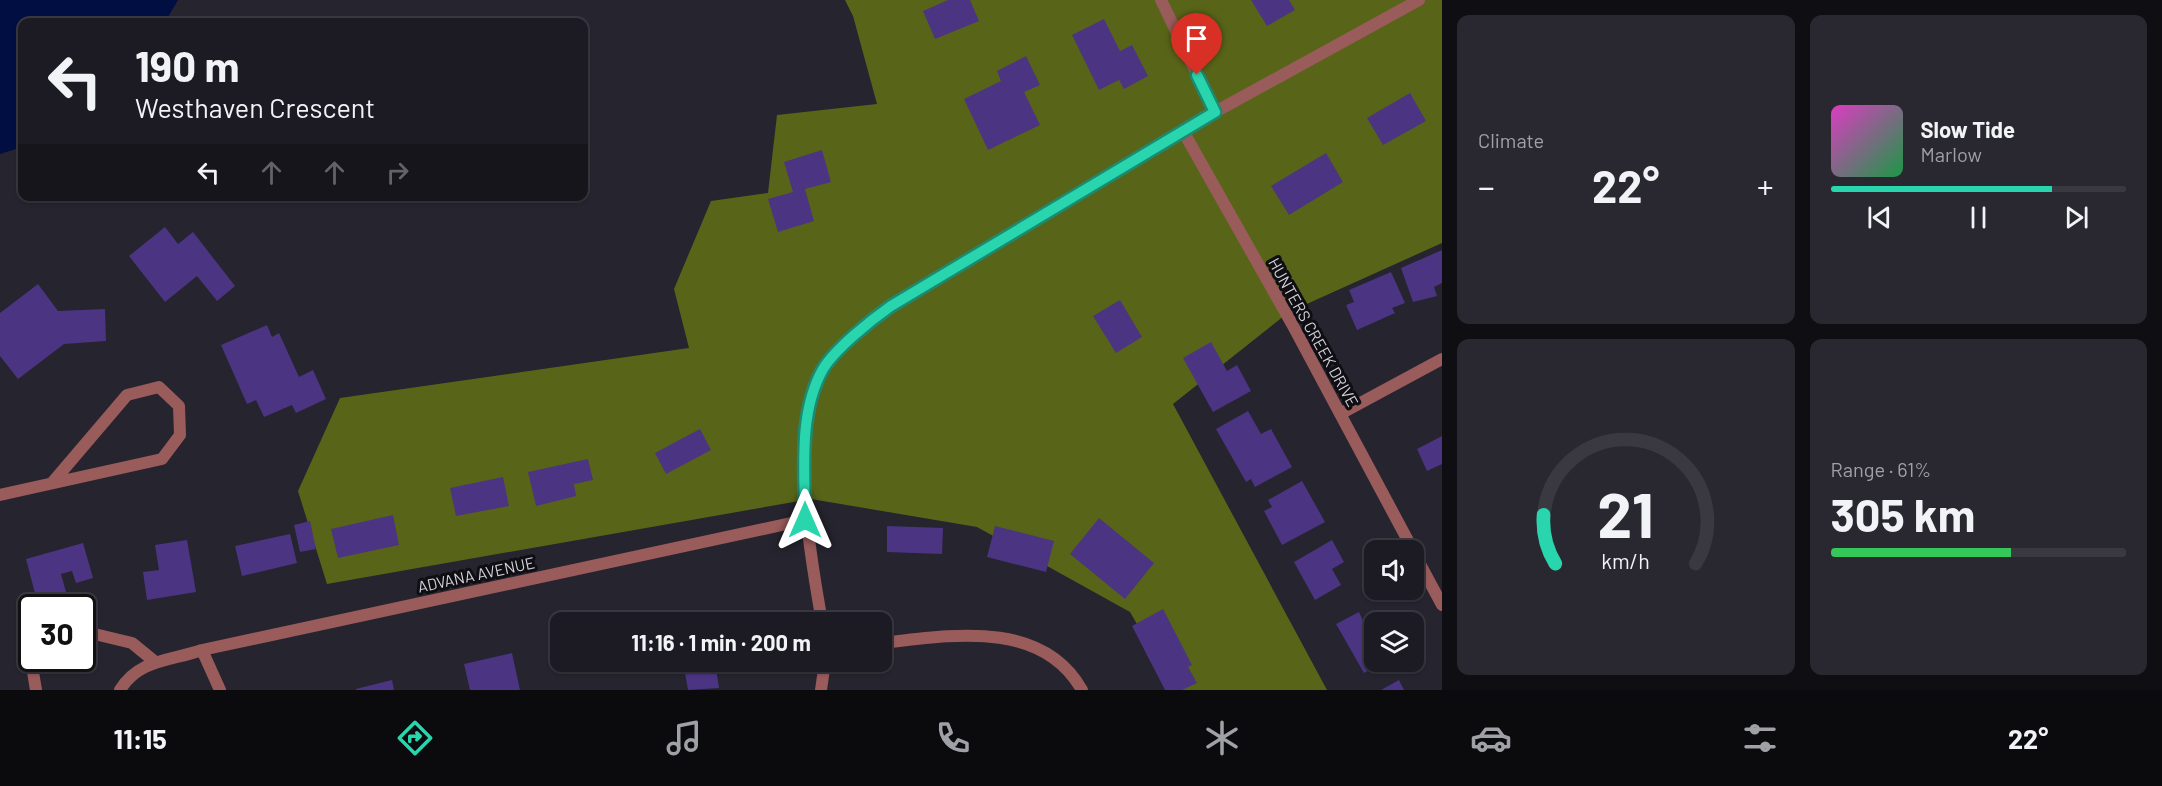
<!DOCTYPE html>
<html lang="en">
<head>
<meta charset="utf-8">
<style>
	:root { --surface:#1c1b23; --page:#292830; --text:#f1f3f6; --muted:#a0a1a6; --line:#3a3941; --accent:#29d5ad }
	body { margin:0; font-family:Barlow,sans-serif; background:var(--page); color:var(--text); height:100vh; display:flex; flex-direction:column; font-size:22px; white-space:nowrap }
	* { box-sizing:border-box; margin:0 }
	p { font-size:20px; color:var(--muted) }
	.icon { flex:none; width:33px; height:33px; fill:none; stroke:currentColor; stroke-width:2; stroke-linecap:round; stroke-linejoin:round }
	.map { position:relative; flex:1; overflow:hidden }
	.drawer { display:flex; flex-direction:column; gap:15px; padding:15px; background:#0f0f13; width:720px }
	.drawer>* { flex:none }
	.top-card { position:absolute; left:18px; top:18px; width:570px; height:183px; border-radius:12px; box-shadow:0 2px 4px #0004,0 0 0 2px var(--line); background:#1c1b23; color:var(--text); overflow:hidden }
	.fabs { position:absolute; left:1364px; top:540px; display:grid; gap:12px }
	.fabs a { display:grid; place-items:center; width:60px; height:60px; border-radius:12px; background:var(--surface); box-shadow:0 2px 4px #0004,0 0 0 2px var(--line); font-size:30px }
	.speed { position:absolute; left:18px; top:594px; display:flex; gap:12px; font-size:30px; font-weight:700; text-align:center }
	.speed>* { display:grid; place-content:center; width:78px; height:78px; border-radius:50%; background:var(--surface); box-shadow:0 2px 4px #0004,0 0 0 2px var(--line); line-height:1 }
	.speed .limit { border:3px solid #111; border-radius:9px; background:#fff; color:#111 }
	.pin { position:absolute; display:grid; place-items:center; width:51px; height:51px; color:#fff; margin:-62px -26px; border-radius:50% 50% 50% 0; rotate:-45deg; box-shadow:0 0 6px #0007 }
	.pin .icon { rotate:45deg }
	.me { position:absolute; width:66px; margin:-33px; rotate:0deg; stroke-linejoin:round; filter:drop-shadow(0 0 4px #0008) }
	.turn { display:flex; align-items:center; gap:21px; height:126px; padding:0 18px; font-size:27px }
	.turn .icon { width:78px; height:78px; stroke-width:2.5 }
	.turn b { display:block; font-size:42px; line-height:51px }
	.lanes { display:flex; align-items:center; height:57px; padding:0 18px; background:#0003; justify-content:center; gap:30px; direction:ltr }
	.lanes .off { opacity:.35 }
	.big { font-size:45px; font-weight:700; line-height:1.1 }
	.drawer .tile { flex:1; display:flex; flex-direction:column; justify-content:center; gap:9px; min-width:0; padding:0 21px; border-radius:12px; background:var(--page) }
	.drawer .dial { align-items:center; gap:0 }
	.dial svg { height:156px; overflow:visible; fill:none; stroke:var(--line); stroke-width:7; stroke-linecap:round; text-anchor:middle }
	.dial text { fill:var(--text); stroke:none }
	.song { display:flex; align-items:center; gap:18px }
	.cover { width:72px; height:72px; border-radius:9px; background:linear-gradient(135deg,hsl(310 70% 55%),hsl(140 70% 35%)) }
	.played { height:6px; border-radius:3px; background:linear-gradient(90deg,var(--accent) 75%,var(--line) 75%) }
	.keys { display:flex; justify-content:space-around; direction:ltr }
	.heat { display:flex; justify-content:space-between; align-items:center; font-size:33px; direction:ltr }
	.charge { height:9px; border-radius:4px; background:linear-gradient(90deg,#34c759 61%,var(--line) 0) }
	.drawer .tiles { flex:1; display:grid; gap:15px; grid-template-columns:repeat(2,1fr) }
	.trip { position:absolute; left:550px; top:612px; width:342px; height:60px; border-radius:12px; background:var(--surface); box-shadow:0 2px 4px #0004,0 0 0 2px var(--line); font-weight:700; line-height:60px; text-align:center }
	.tabs { display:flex; height:96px; justify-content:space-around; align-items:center; background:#0b0b0e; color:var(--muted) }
	.tabs .icon { width:42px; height:42px }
	.tabs .current { color:var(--accent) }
	.tabs b { font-size:27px; color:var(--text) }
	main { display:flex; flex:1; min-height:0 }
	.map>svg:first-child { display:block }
	.forest { fill:#586518 }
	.water { fill:#000e41 }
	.building { fill:#4b3482 }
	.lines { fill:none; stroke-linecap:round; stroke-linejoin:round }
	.minor { stroke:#9a5b5b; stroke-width:12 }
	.route-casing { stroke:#1b8a70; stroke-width:15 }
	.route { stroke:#29d5ad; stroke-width:10 }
	.labels { text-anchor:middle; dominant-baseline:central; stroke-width:6; stroke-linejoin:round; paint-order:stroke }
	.street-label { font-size:16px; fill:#d4d3da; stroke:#0f0e13 }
</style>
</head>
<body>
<main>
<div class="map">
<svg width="1442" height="690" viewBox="0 0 1442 690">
	<rect width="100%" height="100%" fill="#26242f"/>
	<path class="forest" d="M845,0H1442V243L1289,312L1173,404L1327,690H1175L1130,612L977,527L811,499L327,584L298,491L340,398L689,348L674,289L711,201L768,193L777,115L877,104L853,16Z"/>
	<path class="water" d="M0,0H178L165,22H22V147L0,154Z"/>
	<path class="building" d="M948,0H970L979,21L935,39L923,11Z
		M1251,0H1289L1295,10L1267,26Z
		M1104,19L1120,51L1132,45L1148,76L1124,89L1119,80L1099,90L1072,35Z
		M1026,56L1040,85L1024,92L1040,125L988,150L964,99L1001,81L997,71Z
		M1410,93L1426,121L1383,145L1367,118Z
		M822,150L831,182L805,189L814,221L778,232L768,199L793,192L784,162Z
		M1326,153L1343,182L1289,215L1271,186Z
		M165,227L178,244L193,232L235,286L217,301L197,276L165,302L129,256Z
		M1442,250V283L1434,287L1437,296L1413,302L1401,268Z
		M1391,272L1405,303L1392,308L1395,313L1357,330L1346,305L1354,302L1349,290Z
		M38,284L58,311L105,309L106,341L64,344L18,379L0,356V313Z
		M1120,300L1142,337L1116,353L1093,316Z
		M267,325L272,337L279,333L299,377L313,370L326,399L296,413L292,405L264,417L256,400L247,404L221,345Z
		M1211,342L1227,371L1237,365L1251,391L1213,412L1183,358Z
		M1248,411L1261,434L1271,429L1292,467L1255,487L1251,479L1246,482L1216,429Z
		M700,429L711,450L666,474L655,453Z
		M1442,436V464L1427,471L1417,449Z
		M588,459L593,480L574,484L576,496L536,506L528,472Z
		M503,477L509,506L456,516L450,488Z
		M1302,481L1325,522L1282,545L1264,511L1272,507L1268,500Z
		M393,515L399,545L338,558L331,529Z
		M1099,518L1154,563L1125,599L1070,554Z
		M310,521L316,549L300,552L294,525Z
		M887,526L943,528L942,554L887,552Z
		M995,526L1054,541L1046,572L987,557Z
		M290,534L297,563L242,576L235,546Z
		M187,540L196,592L147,600L143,572L159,570L155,545Z
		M1332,540L1344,562L1332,569L1341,585L1315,600L1294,562Z
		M83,543L93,578L76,583L72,571L61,574L66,592L37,601L26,559Z
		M1163,609L1192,665L1188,667L1197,683L1182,690H1165L1132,626Z
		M1359,612L1363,621L1368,618L1374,628V662H1385L1364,673L1336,624Z
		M512,653L520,690H470L464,664Z
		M568,662H620V663L570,672Z
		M683,662H715L719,688L688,690Z
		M392,680L394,690H356V689Z
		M1399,680L1404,690H1381Z"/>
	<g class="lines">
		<path class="minor" d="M1161,0L1215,112
			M1183,131L1292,324L1413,550
			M1340,414L1442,359
			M0,495L162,459L180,435L179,406L159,387L127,395L52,483
			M1413,551L1442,605
			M822,622C811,558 785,424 824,367C840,343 868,323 891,306L1215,112L1419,0
			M82,631L132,643L154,661
			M882,643C951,635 1042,619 1082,690
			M202,650L220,690
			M36,690L33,672L37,658
			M120,690C139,659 171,661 202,650L805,520
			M821,690L825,662"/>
	</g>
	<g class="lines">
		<defs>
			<path id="route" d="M805,520C805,471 798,413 823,369C835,349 871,320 891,306L1215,112L1197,75"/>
		</defs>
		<use href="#route" class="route-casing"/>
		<use href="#route" class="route"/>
	</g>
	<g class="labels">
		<g class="street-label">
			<text transform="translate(1314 332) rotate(61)">HUNTERS CREEK DRIVE</text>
			<text transform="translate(476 574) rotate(-12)">ADVANA AVENUE</text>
		</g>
	</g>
</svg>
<div class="fabs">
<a><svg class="icon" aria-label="sound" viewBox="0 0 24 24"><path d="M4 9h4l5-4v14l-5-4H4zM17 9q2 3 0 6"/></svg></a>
<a><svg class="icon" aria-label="layers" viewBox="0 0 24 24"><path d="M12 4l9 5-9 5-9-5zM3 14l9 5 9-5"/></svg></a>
</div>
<div class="speed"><div class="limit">30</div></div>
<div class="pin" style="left:1197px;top:75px;background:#d93025"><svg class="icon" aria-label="arrive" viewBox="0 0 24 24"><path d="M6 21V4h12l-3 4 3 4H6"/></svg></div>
<svg class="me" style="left:805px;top:520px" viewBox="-20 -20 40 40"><path d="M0-17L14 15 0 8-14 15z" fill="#29d5ad" stroke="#fff" stroke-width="4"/></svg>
<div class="trip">11:16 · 1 min · 200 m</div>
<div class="top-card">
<div class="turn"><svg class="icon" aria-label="left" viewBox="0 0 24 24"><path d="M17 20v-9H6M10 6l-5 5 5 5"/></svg><div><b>190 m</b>Westhaven Crescent</div></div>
<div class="lanes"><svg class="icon" aria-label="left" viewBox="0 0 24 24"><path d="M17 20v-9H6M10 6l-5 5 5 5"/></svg><svg class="icon off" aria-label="ahead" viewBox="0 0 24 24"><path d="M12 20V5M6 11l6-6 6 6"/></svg><svg class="icon off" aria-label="ahead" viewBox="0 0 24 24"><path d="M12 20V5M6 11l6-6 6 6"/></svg><svg class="icon off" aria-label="right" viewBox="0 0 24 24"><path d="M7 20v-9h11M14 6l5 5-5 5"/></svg></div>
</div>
</div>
<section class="drawer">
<div class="tiles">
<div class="tile"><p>Climate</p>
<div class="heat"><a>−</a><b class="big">22°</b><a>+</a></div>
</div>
<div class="tile">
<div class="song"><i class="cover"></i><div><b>Slow Tide</b><p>Marlow</p></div></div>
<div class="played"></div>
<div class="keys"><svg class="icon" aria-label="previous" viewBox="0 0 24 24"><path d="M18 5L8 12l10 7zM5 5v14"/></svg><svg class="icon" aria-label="pause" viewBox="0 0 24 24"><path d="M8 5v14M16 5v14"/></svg><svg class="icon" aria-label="next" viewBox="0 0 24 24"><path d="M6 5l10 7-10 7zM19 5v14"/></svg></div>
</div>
<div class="tile dial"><svg viewBox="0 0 100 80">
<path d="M14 69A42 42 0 1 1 86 69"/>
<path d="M14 69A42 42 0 0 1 8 44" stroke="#29d5ad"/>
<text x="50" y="56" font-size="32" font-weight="700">21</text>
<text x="50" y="72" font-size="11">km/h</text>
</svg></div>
<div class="tile"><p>Range · 61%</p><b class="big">305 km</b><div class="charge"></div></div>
</div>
</section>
</main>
<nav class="tabs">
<b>11:15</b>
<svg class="icon current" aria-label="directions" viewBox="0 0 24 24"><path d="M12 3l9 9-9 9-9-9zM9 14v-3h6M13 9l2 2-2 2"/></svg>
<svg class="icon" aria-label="music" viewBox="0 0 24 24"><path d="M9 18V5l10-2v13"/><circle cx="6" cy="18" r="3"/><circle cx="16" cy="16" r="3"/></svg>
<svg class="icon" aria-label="phone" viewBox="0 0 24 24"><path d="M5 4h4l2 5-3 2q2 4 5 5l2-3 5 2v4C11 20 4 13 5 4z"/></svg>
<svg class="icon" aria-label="climate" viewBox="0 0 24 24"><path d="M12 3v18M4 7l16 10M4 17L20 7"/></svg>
<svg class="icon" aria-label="car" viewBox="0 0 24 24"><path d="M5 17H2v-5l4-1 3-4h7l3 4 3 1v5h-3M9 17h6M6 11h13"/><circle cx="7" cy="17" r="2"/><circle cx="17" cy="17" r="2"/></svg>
<svg class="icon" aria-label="filters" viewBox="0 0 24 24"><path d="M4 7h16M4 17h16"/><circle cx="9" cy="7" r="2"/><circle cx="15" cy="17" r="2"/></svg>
<b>22°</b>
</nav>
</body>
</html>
